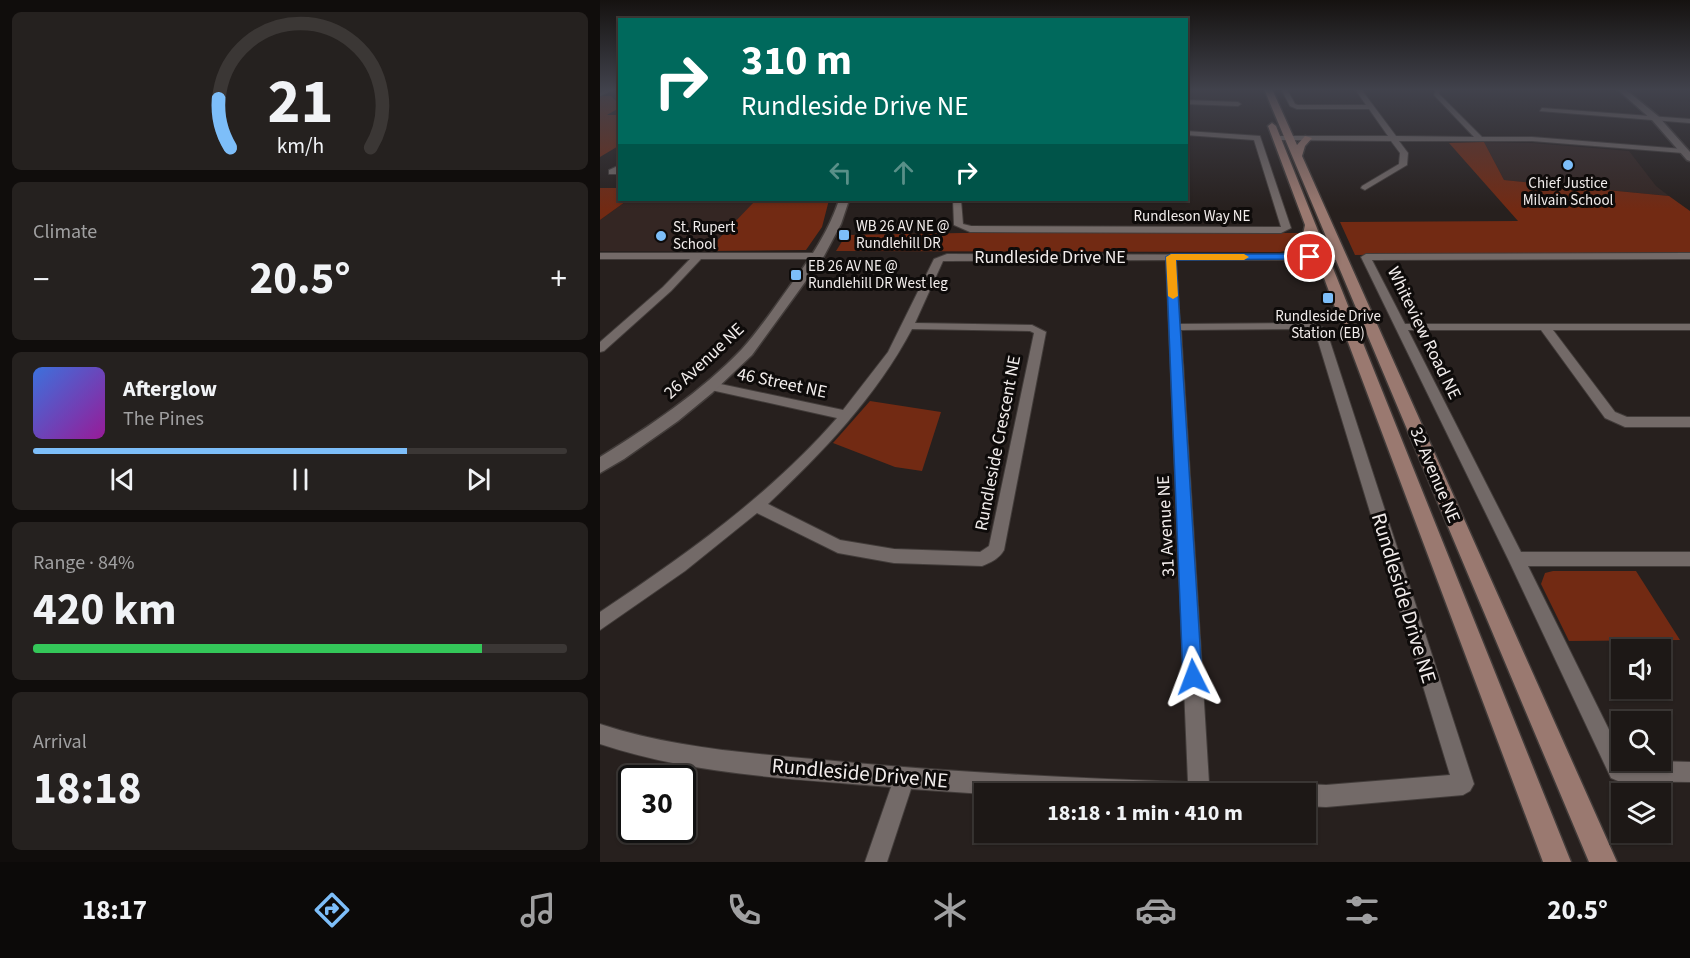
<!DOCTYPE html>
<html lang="en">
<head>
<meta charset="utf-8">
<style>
	:root { --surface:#1d1816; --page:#25211f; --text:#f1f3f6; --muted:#a0a0a1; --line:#3b3735; --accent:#7dbef9 }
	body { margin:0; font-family:"Source Sans 3",sans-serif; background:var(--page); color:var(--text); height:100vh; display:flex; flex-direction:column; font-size:22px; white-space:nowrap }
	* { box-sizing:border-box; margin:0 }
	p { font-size:20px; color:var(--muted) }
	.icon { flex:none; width:33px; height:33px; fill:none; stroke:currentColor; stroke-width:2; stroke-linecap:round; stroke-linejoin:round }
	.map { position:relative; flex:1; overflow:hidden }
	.panel { display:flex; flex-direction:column; gap:12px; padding:12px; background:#100d0c; width:600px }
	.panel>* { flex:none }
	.hud { position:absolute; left:18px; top:18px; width:570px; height:183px; border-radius:0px; box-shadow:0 2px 4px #0004,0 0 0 2px var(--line); background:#00695c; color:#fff; overflow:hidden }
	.controls { position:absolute; left:1011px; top:639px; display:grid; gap:12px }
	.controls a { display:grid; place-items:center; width:60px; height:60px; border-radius:0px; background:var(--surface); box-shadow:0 2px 4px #0004,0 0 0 2px var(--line); font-size:30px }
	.speed { position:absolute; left:18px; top:765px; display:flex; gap:12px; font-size:30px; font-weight:700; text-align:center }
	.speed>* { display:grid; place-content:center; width:78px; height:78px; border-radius:50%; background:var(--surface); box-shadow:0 2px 4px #0004,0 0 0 2px var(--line); line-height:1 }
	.speed .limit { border:3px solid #111; border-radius:9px; background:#fff; color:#111 }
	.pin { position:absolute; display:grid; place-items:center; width:51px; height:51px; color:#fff; margin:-26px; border:3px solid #fff; border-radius:50%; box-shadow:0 2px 6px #0007 }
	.me { position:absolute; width:66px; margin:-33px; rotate:357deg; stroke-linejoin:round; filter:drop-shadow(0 0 4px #0008) }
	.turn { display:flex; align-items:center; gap:21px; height:126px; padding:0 24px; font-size:27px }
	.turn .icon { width:78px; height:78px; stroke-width:2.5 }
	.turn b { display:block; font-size:42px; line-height:51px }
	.lanes { display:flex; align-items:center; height:57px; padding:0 24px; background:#0003; justify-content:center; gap:30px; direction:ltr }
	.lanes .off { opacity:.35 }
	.big { font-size:45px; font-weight:700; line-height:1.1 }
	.panel .tile { flex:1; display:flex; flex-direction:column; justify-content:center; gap:9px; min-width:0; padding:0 21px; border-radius:9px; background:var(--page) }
	.panel .dial { align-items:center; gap:0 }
	.dial svg { height:156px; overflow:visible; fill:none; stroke:var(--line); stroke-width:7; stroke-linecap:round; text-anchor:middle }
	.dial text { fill:var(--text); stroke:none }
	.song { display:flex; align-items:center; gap:18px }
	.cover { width:72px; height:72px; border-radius:9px; background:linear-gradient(135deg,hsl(220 70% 55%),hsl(300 70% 35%)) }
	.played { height:6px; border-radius:3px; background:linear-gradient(90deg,var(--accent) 70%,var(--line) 70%) }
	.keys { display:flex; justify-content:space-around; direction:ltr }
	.heat { display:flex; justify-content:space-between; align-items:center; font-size:33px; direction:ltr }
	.charge { height:9px; border-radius:4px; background:linear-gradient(90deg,#34c759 84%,var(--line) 0) }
	.trip { position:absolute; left:374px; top:783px; width:342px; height:60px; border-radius:0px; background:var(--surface); box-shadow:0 2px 4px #0004,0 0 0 2px var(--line); font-weight:700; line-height:60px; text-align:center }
	.tabs { display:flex; height:96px; justify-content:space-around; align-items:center; background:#0c0a09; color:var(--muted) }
	.tabs .icon { width:42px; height:42px }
	.tabs .on { color:var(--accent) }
	.tabs b { font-size:27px; color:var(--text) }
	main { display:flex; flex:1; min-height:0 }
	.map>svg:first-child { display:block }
	.built { fill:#342623 }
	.green { fill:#722a13 }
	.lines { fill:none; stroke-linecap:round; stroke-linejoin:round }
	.minor-casing { stroke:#423c3a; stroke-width:2 }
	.tertiary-casing { stroke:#423c3a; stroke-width:3 }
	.secondary-casing { stroke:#423c3a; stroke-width:3 }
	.minor { fill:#736a68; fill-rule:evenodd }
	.tertiary { fill:#736a68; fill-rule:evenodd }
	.secondary { fill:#9a7970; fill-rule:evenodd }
	.route { fill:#1a73e8; stroke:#114b97; stroke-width:1.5 }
	.slow { fill:#f59e0b }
	.poi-dot { fill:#7dbef9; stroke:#0e0b0a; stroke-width:2 }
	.labels { text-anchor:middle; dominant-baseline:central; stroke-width:6; stroke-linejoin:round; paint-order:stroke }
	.far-poi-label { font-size:15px; fill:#f2edec; stroke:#0e0b0a; text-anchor:start }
	.far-street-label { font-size:15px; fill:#f2edec; stroke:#0e0b0a }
	.street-label { font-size:18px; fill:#f2edec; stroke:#0e0b0a }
	.near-street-label { font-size:21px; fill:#f2edec; stroke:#0e0b0a }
</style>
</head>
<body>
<main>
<section class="panel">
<div class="tile dial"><svg viewBox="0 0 100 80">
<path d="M14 69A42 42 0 1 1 86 69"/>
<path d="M14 69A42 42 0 0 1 8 44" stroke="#7dbef9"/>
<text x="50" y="56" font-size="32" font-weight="700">21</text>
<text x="50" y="72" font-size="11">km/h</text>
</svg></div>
<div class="tile"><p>Climate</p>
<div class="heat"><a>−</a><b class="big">20.5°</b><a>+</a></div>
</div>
<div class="tile">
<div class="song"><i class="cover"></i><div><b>Afterglow</b><p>The Pines</p></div></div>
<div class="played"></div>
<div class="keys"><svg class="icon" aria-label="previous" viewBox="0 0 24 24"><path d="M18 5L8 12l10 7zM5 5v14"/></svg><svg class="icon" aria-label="pause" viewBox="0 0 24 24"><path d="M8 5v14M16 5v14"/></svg><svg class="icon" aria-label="next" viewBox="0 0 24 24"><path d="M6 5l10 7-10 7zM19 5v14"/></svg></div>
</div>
<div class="tile"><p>Range · 84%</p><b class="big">420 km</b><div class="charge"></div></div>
<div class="tile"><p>Arrival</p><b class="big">18:18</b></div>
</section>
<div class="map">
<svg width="1090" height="862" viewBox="0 0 1090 862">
	<rect width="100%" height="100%" fill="#27201e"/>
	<path class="built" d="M884,142L932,143L1029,151L1056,186L1069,196L904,180Z
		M25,202H155L107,251H0V220Z"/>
	<path class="green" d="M0,96H11L19,104V108L7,115H19L20,145L0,157Z
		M884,142L904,180L1069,196L1090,211V252L755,255L740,222L918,221L849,143Z
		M0,188H19L20,200H229L222,227L206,250L107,251L154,202H25L0,220Z
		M362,233H701V242L697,248L680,252L236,251L246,235Z
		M270,401L341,412L322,471L295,467L233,443Z
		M953,571H1036L1080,640L969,641L941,584L945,573Z"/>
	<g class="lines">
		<defs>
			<path id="minor" d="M7,89H15L0,96V92Z
				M681,89H687L695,104L698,105H766L755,89H761L796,136L874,137L834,95L836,89H840L839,94L882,137H932L1083,149L1087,151L1083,153L932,141H799L808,153L807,165L765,190L761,188L762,186L799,164L800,153L791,141L677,140L673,138L677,136H788L769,109H697L690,106Z
				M586,100L638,102L641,104L638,106L586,104Z
				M942,108L1090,119V123L940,111Z
				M586,131L660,136L691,228L681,233L370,232L354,225L353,200H361L363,224L371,226L681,227L654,140L586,135Z
				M20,165V174H9V170Z
				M0,253H218L223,256L218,259H101L71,291L4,351L0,352V342L63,287L90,259H0Z
				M1090,253V259L772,260L805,324H1090V330H953L1015,412L1027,417H1090V427H1025L1005,418L941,330H808L921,552H1090V566H928L1022,756V760L1090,762V782L1018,781L1011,778L909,561L761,257L766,254Z
				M347,254L744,255V259L741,260H576L580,324L712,323L726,329L874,784L870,791L863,795L726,807L705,806V794H695L697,787L705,784L726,785L850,775L715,331L711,329L581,330L609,783H631L639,786L641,794H384L311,789L287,862H265L291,787C194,779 93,775 0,744V724C73,748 148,753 224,760C345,772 467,778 588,782L566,260L343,261L315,323L432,325L446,332L404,550C400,558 390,563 382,566L294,563L238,553L157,513L85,571L0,630V612C84,556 170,495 237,418L111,390L105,386L107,383L111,382L243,410L288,352L334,259ZM312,329L430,331L434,333L389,546L380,552L294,549L240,540L168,504C223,452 276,397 312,329Z"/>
			<path id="tertiary" d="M1017,89H1025L1058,116L1090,152V161L1087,160L1052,120Z
				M239,200H249L241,224L224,256L152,355L112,393L78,421L24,459L0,473V457C50,426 101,392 142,349C159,330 174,308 189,287C210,259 228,233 239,200Z"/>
			<path id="secondary" d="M664,89H672L697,145L705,136L712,138L705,146L702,156L1017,862H989Z
				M672,123L676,126L971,862H943L712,246L692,261L686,257L701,244L705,225L668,126Z"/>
		</defs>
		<use href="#minor" class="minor-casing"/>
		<use href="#tertiary" class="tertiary-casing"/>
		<use href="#secondary" class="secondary-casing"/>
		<use href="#minor" class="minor"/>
		<use href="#tertiary" class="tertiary"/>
		<use href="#secondary" class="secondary"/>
	</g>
	<linearGradient id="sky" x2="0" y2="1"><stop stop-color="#151210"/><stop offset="0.43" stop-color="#41424c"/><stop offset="1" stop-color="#41424c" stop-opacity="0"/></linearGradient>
	<rect width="1090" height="209" fill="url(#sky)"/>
	<path class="route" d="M710,254L714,255V259L576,260L602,677L600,683L593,686L586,683L583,677L566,257L571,254Z"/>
	<path class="slow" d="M571,254H644L649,257L644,260H576L578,296L573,299L568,296L566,257Z"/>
	<g class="poi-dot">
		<circle cx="968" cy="165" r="6"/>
		<rect x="238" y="229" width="12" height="12" rx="3"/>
		<circle cx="61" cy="236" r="6"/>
		<rect x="190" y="269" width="12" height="12" rx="3"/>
		<rect x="722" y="292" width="12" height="12" rx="3"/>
	</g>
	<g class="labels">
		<g class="far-poi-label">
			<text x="968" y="183" text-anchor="middle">Chief Justice<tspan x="968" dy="17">Milvain School</tspan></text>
			<text x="256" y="226">WB 26 AV NE @<tspan x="256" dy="17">Rundlehill DR</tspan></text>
			<text x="73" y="227">St. Rupert<tspan x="73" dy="17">School</tspan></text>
			<text x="208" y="266">EB 26 AV NE @<tspan x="208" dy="17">Rundlehill DR West leg</tspan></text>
			<text x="728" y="316" text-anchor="middle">Rundleside Drive<tspan x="728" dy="17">Station (EB)</tspan></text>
		</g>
		<g class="far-street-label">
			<text x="592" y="216">Rundleson Way NE</text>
		</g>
		<g class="street-label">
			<text x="450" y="257">Rundleside Drive NE</text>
			<text transform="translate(824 333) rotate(64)">Whiteview Road NE</text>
			<text transform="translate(104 361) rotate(-43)">26 Avenue NE</text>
			<text transform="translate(182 383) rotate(12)">46 Street NE</text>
			<text transform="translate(398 443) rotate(-79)">Rundleside Crescent NE</text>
			<text transform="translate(835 475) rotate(67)">32 Avenue NE</text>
			<text transform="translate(566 526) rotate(-93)">31 Avenue NE</text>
		</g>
		<g class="near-street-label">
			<text transform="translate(804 598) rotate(73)">Rundleside Drive NE</text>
			<text transform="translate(260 773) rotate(5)">Rundleside Drive NE</text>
		</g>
	</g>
</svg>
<div class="controls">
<a><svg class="icon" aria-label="sound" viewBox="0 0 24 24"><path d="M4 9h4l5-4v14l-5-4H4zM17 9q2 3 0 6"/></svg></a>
<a><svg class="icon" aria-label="search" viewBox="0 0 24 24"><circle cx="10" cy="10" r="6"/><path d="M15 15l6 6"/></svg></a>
<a><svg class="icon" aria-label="layers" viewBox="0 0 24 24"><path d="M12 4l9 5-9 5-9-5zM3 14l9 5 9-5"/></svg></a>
</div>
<div class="speed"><div class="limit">30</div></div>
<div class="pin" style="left:710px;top:257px;background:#d93025"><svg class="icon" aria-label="arrive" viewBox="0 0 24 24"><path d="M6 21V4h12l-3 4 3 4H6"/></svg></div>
<svg class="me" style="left:593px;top:677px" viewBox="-20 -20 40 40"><path d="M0-17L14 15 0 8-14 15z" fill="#1a73e8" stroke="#fff" stroke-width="4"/></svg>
<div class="trip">18:18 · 1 min · 410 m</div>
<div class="hud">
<div class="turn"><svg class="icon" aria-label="right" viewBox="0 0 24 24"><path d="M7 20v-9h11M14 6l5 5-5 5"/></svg><div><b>310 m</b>Rundleside Drive NE</div></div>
<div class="lanes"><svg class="icon off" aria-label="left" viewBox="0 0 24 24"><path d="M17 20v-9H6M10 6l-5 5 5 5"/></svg><svg class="icon off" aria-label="ahead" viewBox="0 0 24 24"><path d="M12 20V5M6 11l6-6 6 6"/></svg><svg class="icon" aria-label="right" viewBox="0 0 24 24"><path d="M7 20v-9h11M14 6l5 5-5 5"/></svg></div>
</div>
</div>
</main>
<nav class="tabs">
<b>18:17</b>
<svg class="icon on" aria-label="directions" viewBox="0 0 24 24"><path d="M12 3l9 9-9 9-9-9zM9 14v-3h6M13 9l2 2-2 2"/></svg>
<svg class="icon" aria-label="music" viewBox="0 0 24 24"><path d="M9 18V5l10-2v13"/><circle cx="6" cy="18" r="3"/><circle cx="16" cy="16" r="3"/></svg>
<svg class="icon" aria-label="phone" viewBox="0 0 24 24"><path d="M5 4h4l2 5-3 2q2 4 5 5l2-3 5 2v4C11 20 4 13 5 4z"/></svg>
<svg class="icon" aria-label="climate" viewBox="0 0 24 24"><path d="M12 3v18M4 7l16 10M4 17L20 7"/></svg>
<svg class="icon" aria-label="car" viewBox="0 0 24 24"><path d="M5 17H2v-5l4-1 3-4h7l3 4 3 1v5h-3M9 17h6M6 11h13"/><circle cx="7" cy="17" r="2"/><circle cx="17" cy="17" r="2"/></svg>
<svg class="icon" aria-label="filters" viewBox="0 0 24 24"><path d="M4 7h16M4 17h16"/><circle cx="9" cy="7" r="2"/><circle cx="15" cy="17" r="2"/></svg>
<b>20.5°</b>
</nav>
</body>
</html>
